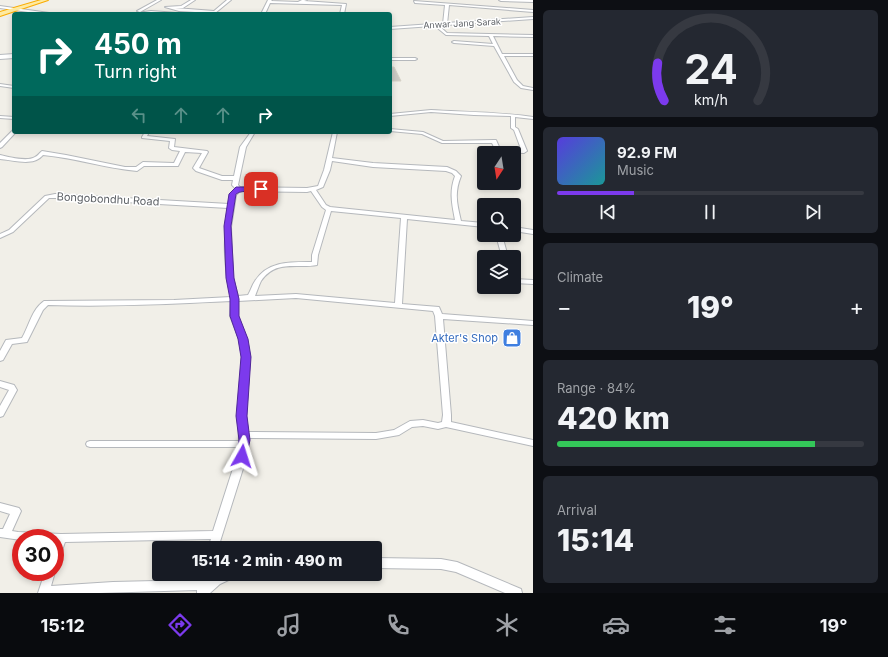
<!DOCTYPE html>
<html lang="en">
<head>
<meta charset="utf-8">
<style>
	:root { --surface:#171b24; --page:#242831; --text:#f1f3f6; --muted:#9ea1a6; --line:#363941; --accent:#7c3aed }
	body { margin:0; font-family:Inter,sans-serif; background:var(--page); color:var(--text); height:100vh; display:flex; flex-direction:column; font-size:15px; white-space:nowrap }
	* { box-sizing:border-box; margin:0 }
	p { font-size:13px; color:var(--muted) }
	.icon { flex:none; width:22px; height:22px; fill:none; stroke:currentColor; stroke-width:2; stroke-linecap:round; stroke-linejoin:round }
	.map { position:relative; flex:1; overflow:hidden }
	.details { display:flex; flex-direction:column; gap:10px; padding:10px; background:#0d0f14; width:355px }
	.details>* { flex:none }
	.banner { position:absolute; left:12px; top:12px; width:380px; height:122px; border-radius:4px; box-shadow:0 2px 6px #0003; background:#00695c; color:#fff; overflow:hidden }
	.needle { width:26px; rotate:192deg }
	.fabs { position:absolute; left:477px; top:146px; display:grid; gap:8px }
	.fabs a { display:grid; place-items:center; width:44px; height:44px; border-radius:4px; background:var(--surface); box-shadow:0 2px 6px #0003; font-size:20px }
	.speed { position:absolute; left:12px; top:529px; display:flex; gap:8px; font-size:20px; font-weight:700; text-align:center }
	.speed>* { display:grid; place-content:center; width:52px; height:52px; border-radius:50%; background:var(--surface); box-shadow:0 2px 6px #0003; line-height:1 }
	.speed .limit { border:6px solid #d22; background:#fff; color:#111 }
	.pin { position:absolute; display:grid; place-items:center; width:34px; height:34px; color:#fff; margin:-17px; border-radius:8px; box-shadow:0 2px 6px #0006 }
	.me { position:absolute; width:44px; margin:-22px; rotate:6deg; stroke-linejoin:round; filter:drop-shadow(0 0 3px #0008) }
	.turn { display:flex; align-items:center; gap:14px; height:84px; padding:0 16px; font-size:18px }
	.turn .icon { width:52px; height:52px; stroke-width:2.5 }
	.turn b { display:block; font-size:28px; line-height:34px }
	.lanes { display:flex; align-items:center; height:38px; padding:0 16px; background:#0003; justify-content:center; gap:20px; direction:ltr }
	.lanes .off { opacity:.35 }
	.big { font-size:30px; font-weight:800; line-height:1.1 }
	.details .card { flex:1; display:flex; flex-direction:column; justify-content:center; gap:6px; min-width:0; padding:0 14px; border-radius:6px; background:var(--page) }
	.details .dial { align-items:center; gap:0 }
	.dial svg { height:104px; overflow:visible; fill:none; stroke:var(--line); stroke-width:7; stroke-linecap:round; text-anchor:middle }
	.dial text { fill:var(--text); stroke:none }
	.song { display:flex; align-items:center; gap:12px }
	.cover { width:48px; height:48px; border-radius:6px; background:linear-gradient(135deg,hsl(250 70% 55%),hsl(180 70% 35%)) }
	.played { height:4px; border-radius:2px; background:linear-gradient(90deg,var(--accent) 25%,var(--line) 25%) }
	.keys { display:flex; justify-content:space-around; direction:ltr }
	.heat { display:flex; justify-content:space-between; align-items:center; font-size:22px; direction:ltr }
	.charge { height:6px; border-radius:3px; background:linear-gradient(90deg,#34c759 84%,var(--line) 0) }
	.trip { position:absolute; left:152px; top:541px; width:230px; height:40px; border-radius:4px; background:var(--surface); box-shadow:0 2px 6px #0003; font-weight:800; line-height:40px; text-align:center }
	.tabs { display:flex; height:64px; justify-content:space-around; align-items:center; background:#090b0e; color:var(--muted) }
	.tabs .icon { width:28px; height:28px }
	.tabs .current { color:var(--accent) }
	.tabs b { font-size:18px; color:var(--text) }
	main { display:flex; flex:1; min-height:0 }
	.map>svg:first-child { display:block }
	.building { fill:#cccac5; stroke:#d6d1c6 }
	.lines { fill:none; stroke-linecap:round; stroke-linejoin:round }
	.minor-casing { stroke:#b5b8bc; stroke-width:2 }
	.tertiary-casing { stroke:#b5b8bc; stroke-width:2 }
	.secondary-casing { stroke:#b6babf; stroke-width:2 }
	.trunk-casing { stroke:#f9ab00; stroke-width:2 }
	.minor { fill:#fff; fill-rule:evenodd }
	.tertiary { fill:#fff; fill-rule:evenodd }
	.secondary { fill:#fff; fill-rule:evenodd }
	.trunk { fill:#feeaa1; fill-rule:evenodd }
	.route { fill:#7c3aed; stroke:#51269a }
	.labels { text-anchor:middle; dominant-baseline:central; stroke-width:3; stroke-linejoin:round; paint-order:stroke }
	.far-street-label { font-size:9px; fill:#5f6368; stroke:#fff }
	.street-label { font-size:11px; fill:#5f6368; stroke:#fff }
	.shop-label { font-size:11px; fill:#366cbe; stroke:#fff; text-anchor:end }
</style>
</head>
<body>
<main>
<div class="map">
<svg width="533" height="593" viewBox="0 0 533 593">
	<rect width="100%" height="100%" fill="#f1efe8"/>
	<path class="building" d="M390,67H394L401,81H390Z"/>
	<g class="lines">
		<defs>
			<path id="minor" d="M157,0H161L140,12L137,11Z
				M191,0H195L183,8H175L214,11L227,0H231L214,14H210L211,13L179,11L165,7L181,6Z
				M268,0H272L271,1L298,2L302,0H307L304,1L346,4L344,14H340L342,5L270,3L265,14H261Z
				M499,0H533V2L501,1Z
				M414,1L533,10V12L449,5L447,24L445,25L443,24L445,5L415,3Z
				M0,6L49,13L51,14H42L0,8Z
				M151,11L177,13L179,14L151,13L130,14Z
				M435,24H437L447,33L533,35V37L493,36L502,54H533V56H504L517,80L523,86L533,88V90L521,88L514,82L494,46L454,43L452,42L454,41L493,44L489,36L446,35L435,26Z
				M390,58H415L417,59L415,60H390Z
				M0,84L14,86V88L0,86Z
				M431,110C465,112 499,112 533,117V119L515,117V127L518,129L527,151L524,153L501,152L499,153L496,151L492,143H442L422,134L390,131V129L423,132L443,141L494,140H496L500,149H521L514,130L511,128V116L474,115L431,112L390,116V114Z
				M0,116L14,117V119L0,118Z
				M145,132H149L147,136L175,139L174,147L207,151L208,152L199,168L222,176H234L240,147L251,132H255L246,147L238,185L240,187L307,188L318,186L324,170L333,132H337L332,158L373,163L447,167L456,171L461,176C454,193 457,204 461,221L484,223V227L407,219L402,304L439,307L442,314L533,321V325L443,319L451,415V422L533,440V446L446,427L438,429L423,426L412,427L399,435L376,439L248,438L247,456L218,548H208L211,539L65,542L59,559L55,561V538H21V540L0,537V529H3L10,514L0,511V503L19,508L21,511L12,531L18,532L61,534L213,531L237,456L239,447H90L87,446L86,444L87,442L90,441H239L238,416L242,357L239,339L230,316L231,301C170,304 109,307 48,305L43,310L27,342L12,344L3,360L0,361V351L6,340L22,338C29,326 32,309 44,301L174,300L231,297C224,268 223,237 228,208L55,198H49L13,232L0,238V234L9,230L45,196L55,194L229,204L230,194L236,189L232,185L233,180H222L196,171L193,168L202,153L185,152L178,166H144L137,171C105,168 75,158 43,155C33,167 14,160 0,159V155C9,157 27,162 35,157C38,156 39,153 42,151L66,155L125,167H136L143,162L174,163L180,151L172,150L169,148L170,141L142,138V137ZM332,161L373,167L446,171L452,173L455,176C449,192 452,204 455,220L330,207L326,205L316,190L323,187L330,170ZM240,191L307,192L311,191L322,207L326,210L312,255V262C290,262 268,261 255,281C252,285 251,290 248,295L238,296L233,278L231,227L236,195ZM331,211L401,218L395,303L296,294L255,296C257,291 259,285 261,281C276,259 297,269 317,265L318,255ZM296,298L433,311L435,316L443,415L442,422L438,423L423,420L410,421L394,430L376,433L248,432L246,416L250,357L247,339L238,316V301Z
				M514,227L533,230V234L514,231Z
				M496,235H502L508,257H502Z
				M514,279L533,280V284L514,283Z
				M0,381L14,385L17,390L3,416L0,417V406L9,390L0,387Z
				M375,558L441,559L457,562L521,589L522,593H505L456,572L441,569L375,568Z
				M55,571V572L51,586L113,582L198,580L200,574H210L209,580L220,574H236L235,577L220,584L210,593H197V590L99,593H38L45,572Z"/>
			<path id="tertiary" d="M14,129V132H16L2,147L0,148V143Z"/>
			<path id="secondary" d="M533,17V19L390,29V27Z
				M14,54V58L0,59V55Z"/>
			<path id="trunk" d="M41,0H48L0,16V12Z"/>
		</defs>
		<use href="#minor" class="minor-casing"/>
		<use href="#tertiary" class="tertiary-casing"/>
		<use href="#secondary" class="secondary-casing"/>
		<use href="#trunk" class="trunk-casing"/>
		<use href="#minor" class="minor"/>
		<use href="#tertiary" class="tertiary"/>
		<use href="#secondary" class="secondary"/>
		<use href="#trunk" class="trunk"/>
	</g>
	<path class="route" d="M236,187H261L265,189C257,195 244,188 236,194L231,226L234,278L239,299V316L248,339L251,357L247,416L250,440L246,460L242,461L238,460L236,456L239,440L236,416L241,357L238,339L230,316V299L226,278L224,226L229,194Z"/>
	<defs>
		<symbol id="shop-square" viewBox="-11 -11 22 22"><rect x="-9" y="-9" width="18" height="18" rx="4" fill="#3f7fe0" stroke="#fff"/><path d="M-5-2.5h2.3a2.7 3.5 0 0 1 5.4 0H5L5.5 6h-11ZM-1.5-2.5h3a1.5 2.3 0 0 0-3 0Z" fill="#fff"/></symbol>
	</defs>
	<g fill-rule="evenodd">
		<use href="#shop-square" x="501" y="327" width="22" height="22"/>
	</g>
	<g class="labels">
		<g class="far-street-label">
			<text transform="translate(462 23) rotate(-3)">Anwar Jang Sarak</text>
		</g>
		<g class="street-label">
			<text transform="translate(108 199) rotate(3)">Bongobondhu Road</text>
		</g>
		<g class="shop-label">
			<text x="498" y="338">Akter's Shop</text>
		</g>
	</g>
</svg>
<div class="fabs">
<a><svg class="needle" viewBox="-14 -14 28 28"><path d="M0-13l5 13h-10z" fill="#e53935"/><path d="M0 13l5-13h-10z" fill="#9ea1a6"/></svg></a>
<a><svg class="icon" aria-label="search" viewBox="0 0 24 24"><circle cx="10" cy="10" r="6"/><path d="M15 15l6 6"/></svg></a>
<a><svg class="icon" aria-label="layers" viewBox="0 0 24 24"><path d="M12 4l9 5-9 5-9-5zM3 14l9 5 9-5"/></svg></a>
</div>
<div class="speed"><div class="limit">30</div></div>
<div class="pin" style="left:261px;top:189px;background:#d93025"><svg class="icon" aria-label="arrive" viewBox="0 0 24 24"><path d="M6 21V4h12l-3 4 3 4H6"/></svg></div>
<svg class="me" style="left:242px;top:456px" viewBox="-20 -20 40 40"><path d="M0-17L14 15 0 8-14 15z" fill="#7c3aed" stroke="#fff" stroke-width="4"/></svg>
<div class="trip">15:14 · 2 min · 490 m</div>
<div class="banner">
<div class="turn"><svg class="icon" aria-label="right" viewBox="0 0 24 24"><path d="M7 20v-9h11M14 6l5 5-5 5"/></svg><div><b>450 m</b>Turn right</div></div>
<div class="lanes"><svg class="icon off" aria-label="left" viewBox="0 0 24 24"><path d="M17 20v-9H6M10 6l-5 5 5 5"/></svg><svg class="icon off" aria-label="ahead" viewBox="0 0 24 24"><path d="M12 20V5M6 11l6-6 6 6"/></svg><svg class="icon off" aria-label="ahead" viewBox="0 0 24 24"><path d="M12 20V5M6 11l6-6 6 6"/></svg><svg class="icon" aria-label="right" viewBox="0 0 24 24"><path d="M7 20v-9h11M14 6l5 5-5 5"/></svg></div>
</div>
</div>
<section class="details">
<div class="card dial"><svg viewBox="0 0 100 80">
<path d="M14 69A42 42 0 1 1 86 69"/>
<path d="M14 69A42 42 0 0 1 9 40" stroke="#7c3aed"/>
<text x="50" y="56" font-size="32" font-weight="700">24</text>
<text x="50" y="72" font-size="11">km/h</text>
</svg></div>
<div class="card">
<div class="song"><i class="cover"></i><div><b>92.9 FM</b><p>Music</p></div></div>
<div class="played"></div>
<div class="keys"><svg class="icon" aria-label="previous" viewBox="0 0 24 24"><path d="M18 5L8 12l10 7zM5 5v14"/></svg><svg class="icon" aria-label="pause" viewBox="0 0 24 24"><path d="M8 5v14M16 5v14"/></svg><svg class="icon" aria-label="next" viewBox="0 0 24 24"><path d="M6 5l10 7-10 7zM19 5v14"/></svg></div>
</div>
<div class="card"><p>Climate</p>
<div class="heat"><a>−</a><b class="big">19°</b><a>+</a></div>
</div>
<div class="card"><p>Range · 84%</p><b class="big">420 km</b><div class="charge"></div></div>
<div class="card"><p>Arrival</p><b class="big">15:14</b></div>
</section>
</main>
<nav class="tabs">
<b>15:12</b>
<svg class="icon current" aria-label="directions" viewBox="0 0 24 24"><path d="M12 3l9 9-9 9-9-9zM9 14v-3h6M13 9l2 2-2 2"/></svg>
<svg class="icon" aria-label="music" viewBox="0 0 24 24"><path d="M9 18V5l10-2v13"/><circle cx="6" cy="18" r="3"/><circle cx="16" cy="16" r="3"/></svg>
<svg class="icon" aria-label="phone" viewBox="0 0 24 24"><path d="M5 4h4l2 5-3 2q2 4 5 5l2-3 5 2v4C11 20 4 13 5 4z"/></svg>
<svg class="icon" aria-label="climate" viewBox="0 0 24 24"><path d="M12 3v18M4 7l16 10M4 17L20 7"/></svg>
<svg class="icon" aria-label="car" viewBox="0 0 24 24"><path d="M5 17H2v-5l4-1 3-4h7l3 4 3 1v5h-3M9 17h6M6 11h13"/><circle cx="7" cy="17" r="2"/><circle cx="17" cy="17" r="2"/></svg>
<svg class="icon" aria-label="filters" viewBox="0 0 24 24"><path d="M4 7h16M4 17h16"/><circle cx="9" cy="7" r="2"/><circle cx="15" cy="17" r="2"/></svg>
<b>19°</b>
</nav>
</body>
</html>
